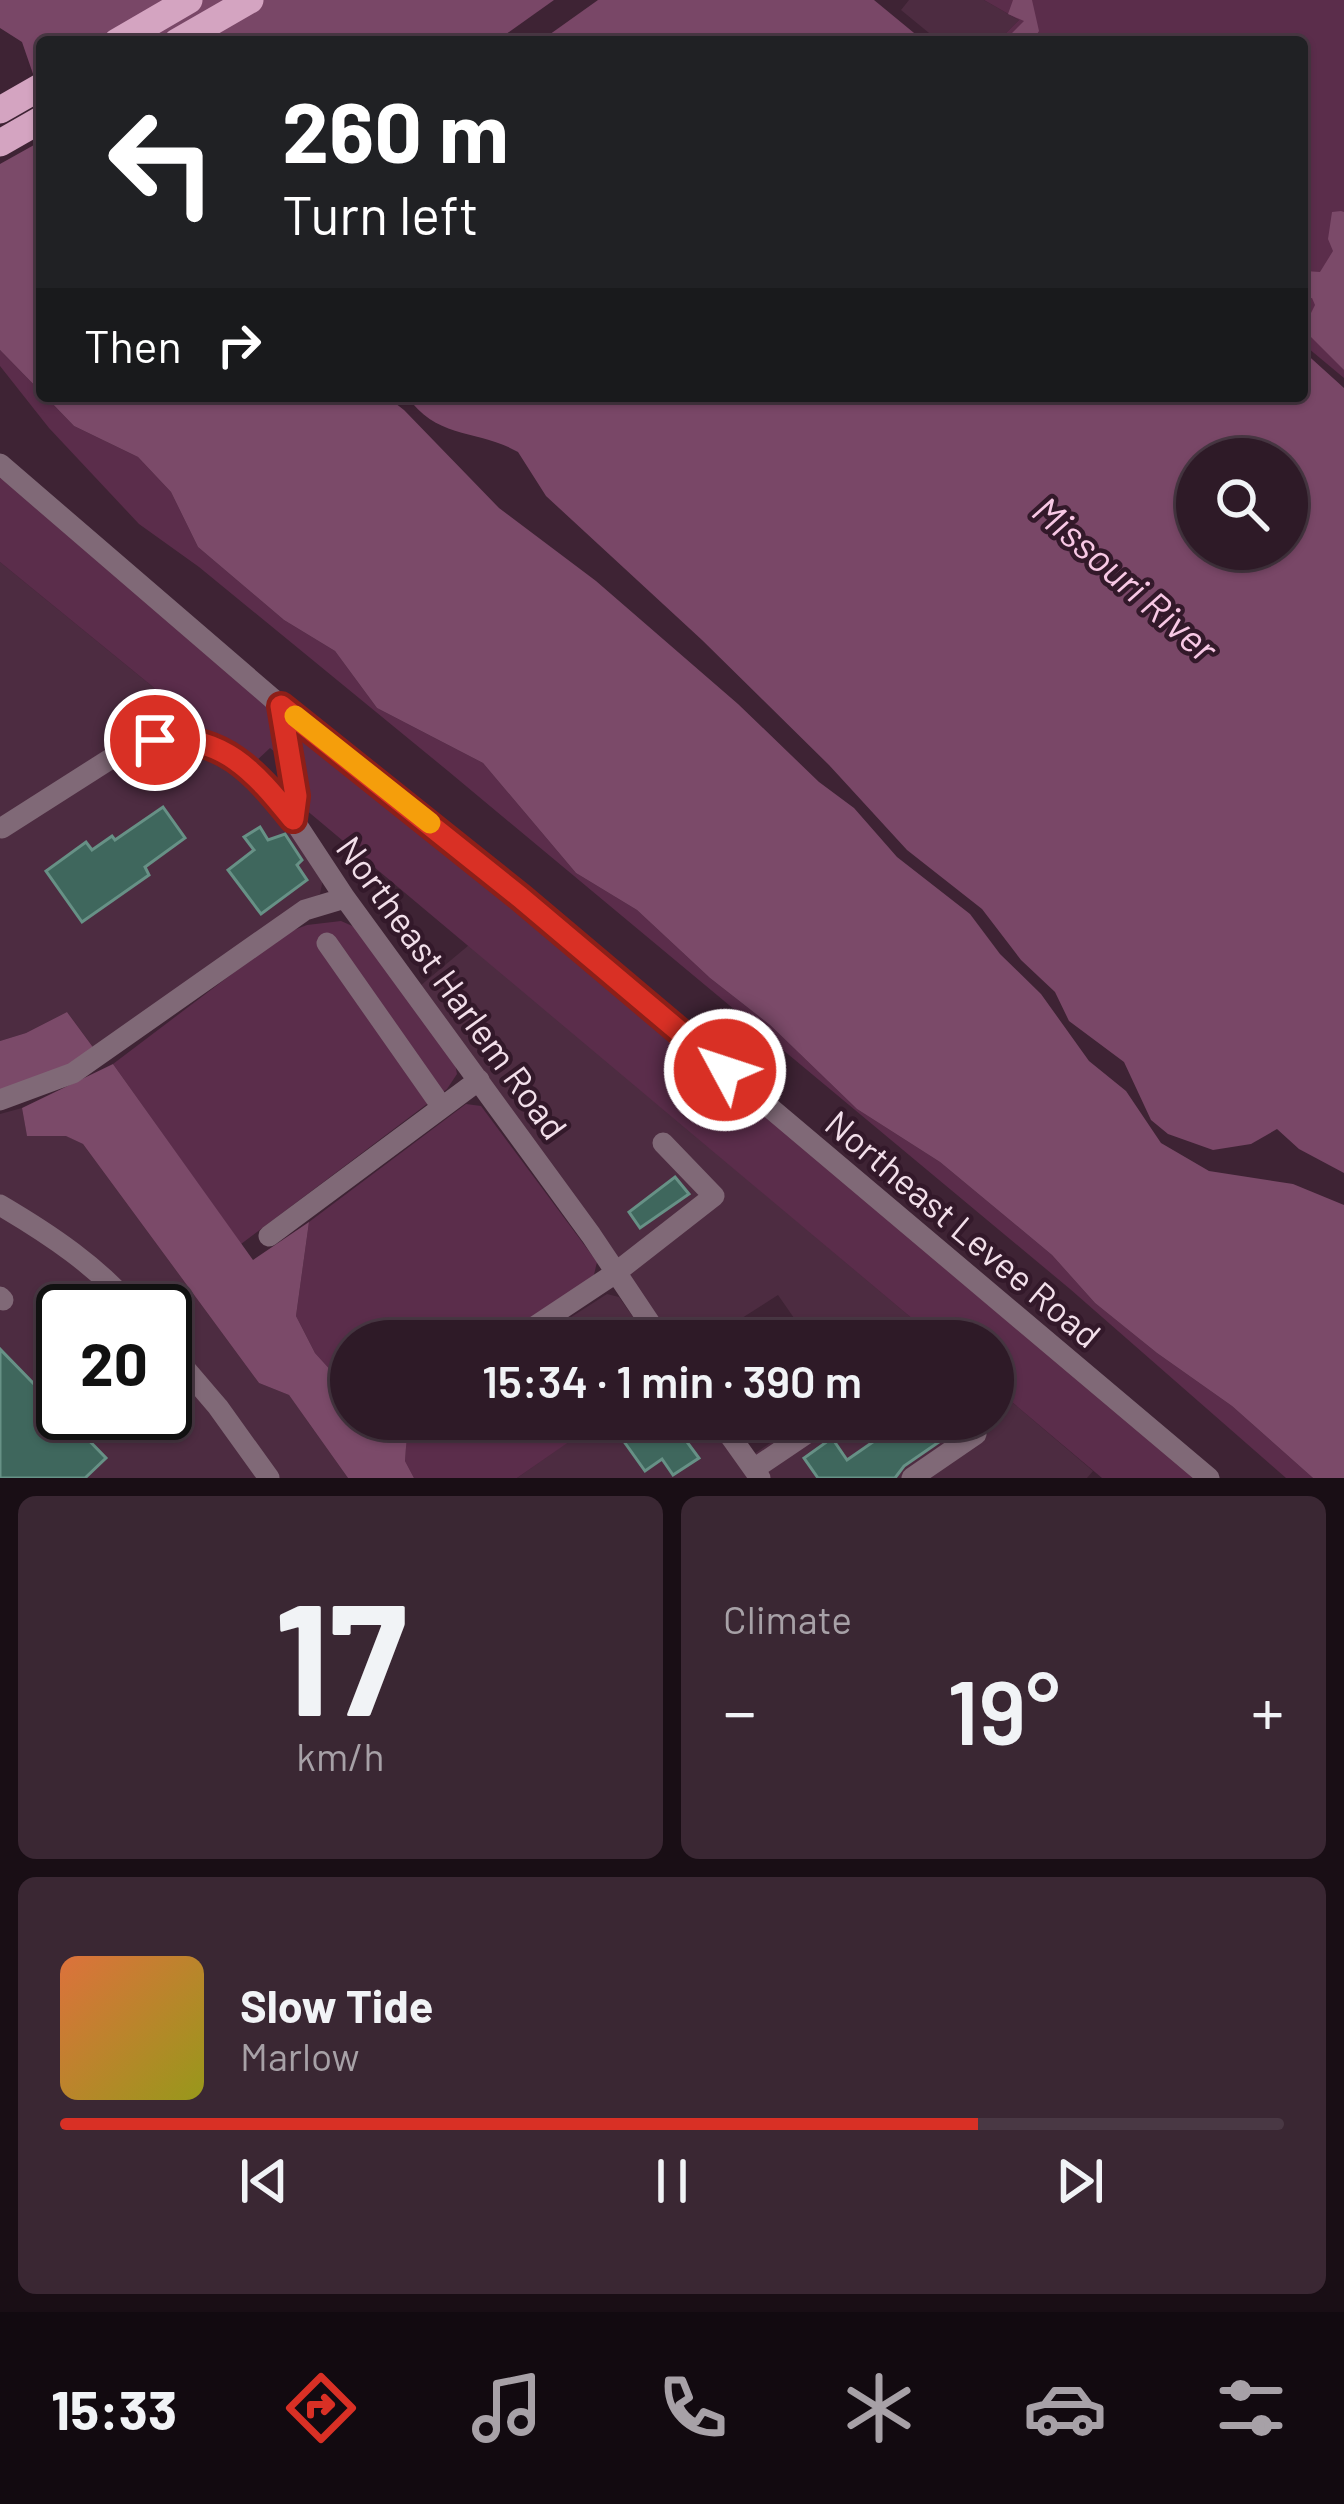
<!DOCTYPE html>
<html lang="en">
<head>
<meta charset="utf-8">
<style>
	:root { --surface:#2e1a27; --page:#3a2733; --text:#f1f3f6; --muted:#a7a1a7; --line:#493844; --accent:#d93025 }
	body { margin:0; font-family:Barlow,sans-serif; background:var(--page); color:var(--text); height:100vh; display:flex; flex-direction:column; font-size:45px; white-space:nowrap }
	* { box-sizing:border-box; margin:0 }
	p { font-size:39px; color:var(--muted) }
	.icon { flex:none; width:66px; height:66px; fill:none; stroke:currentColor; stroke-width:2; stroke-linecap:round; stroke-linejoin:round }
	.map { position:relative; height:1478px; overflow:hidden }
	.side { display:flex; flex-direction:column; gap:18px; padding:18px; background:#190e15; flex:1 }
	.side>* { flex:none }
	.banner { position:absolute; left:36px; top:36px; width:1272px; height:366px; border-radius:12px; box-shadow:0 3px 9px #0004,0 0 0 3px var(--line); background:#202124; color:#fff; overflow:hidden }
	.fabs { position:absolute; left:1176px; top:438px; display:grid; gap:24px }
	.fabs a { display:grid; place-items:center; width:132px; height:132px; border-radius:50%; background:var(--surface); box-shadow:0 3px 9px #0004,0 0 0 3px var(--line); font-size:60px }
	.speed { position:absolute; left:36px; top:1284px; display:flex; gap:24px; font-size:60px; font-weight:700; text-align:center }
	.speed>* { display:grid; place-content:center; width:156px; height:156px; border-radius:50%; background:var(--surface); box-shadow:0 3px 9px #0004,0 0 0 3px var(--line); line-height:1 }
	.speed .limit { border:6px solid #111; border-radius:18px; background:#fff; color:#111 }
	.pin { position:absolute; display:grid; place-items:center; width:102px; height:102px; color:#fff; margin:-51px; border:6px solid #fff; border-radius:50%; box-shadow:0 3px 12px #0007 }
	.me { position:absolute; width:132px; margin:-66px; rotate:310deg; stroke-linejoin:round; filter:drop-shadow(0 0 9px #0008) }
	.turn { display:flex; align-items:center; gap:42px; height:252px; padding:0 48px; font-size:54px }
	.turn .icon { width:156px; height:156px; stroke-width:2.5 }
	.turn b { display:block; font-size:84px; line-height:102px }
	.then { display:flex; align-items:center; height:114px; padding:0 48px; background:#0003; gap:24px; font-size:45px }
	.big { font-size:90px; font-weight:600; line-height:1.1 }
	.side .tile { flex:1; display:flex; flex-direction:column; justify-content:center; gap:18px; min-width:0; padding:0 42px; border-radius:18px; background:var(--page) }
	.side .dial { align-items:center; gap:0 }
	.dial b { font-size:156px; line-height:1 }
	.song { display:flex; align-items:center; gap:36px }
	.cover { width:144px; height:144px; border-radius:18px; background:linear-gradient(135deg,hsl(20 70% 55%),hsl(60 70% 35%)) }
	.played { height:12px; border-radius:6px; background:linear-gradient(90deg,var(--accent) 75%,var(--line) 75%) }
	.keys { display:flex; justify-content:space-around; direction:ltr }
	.heat { display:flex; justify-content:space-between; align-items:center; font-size:66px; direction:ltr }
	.side .tiles { flex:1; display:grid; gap:18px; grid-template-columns:1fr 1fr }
	.tile:last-child { grid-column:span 2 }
	.trip { position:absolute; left:330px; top:1320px; width:684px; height:120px; border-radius:60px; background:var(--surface); box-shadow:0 3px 9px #0004,0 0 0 3px var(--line); font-weight:600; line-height:120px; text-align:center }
	.dock { display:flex; height:192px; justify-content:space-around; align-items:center; background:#120a10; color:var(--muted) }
	.dock .icon { width:84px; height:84px }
	.dock .active { color:var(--accent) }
	.dock b { font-size:54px; color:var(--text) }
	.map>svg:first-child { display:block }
	.built { fill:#4d2c41; fill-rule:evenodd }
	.green { fill:#5b2d4b }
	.forest { fill:#7b4a69 }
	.water { fill:#794767; fill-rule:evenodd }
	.pier { fill:#3e2334 }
	.building { fill:#3f675d; stroke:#679186; stroke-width:3 }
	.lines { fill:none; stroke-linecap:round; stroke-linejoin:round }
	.minor { stroke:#806977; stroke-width:21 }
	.major { stroke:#d4a4c1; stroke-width:27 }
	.route-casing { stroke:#8d1f18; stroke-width:30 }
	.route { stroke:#d93025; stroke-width:21 }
	.slow { stroke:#f59e0b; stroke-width:21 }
	.labels { text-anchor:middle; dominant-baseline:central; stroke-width:9; stroke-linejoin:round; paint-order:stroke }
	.street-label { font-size:36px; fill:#f2dfea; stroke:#33192a }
	.water-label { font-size:39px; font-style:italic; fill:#f8c8e5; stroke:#33192a }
</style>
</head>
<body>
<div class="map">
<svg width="1344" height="1478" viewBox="0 0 1344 1478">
	<rect width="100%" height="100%" fill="#3e2334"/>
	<path class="built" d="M909,0H984L1019,20L997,42H940L901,10Z
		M0,562L218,740L320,870L323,879L320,894L95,1050L67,1012L26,1033L0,1041Z
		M469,945L939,1341H810L778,1295L706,1341H670L420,986Z
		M22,1108L27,1135L67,1136L83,1144L259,1383L289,1395L348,1478H0V1114ZM63,1311H165V1413H63Z
		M607,1294L619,1297L650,1341H534Z
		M993,1386L1093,1471L1087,1478H767L751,1456L806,1419H993Z
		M563,1419H706L748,1478H517L575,1437Z"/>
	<path class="green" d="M984,0H1344V378L1302,343V42H997L1019,20Z
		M0,350L74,426L138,457L171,492L198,547L284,620L335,651L377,708L483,763L576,873L637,910L710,978L770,1025L857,1109L940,1162L1052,1255L1095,1303L1157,1353L1232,1406L1313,1478H1286L1070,1289L448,771L199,567L139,524L49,428L0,366Z
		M0,478L14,485L278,715L286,761L270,748L253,764L218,740L0,562Z
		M299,725L693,1053L697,1062L732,1092L739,1093L1198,1478H1102L993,1386V1341H939L305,809L293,726Z
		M341,921L357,928L455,1063L457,1074L447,1089L241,1244L113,1064L286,933L307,925Z
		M466,1104L481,1106L597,1262L593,1279L499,1341H351V1387L344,1385L315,1353L296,1316L309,1222Z
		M415,1419H563L576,1437L517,1478H414L405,1461L407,1424Z"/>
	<path class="forest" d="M1013,0H1032L1039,31L1032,42H1003L1024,21L1008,14Z
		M34,145L42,148V393L0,350V164Z
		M1341,211L1344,212V370L1303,329L1315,305L1312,298L1302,300V266L1305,271L1320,272L1333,251L1328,239L1332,212Z
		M45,396H386L404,410L499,508L596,581L738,704L819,782L854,808L897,857L970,914L1000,954L1041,994L1089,1061L1126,1091L1161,1143L1209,1171L1293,1184L1344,1205V1478H1313L1232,1406L1157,1353L1095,1303L1052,1255L940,1162L857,1109L770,1025L710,978L637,910L576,873L483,763L377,708L335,651L284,620L198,547L171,492L138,457L74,426Z
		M67,1012L95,1050L57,1075L0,1094V1041L26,1033Z
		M113,1064L253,1260L309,1222L296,1316L315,1353L344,1385L351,1387V1419H408L405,1461L414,1478H348L289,1395L259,1383L83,1144L66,1136H27L22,1108Z"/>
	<path class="water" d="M0,0H874L925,42H42V100L22,42L0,28Z
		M1302,350L1344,388V1173L1299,1149L1277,1129L1251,1144L1213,1150L1168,1134L1151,1120L1124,1062L1069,1021L1055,992L1021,960L982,909L907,850L829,765L702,640L546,496L518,452C478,429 437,440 407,396H1302ZM1197,459H1287V549H1197Z"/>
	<path class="pier" d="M554,0H598L539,42H495Z"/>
	<path class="building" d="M163,807L185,838L145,867L149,875L82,922L46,871L86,842L92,850L112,836L115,840Z
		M260,827L268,840L285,834L302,860L297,865L307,880L261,914L228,870L254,850L244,837Z
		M675,1177L689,1194L640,1228L629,1212Z
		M0,1349L106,1458L85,1478H0Z
		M608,1419H670L699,1458L673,1475L662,1459L645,1471Z
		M906,1419H979L968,1422L904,1466L895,1478H818L804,1458L832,1438L847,1460Z"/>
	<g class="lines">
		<path class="minor" d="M0,464L281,706L520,897L1209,1478
			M281,706L296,796L293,819
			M2,828L118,754L155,740L174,738L213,745L248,765L293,819L345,898L591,1235L662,1341
			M327,943L442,1107
			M0,1100L73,1073L305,910L345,898
			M0,1205C51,1235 97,1266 136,1311
			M269,1236L479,1080
			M0,1297L3,1300
			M513,1341L614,1274L714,1196L663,1143
			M165,1345L218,1407L269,1478
			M718,1419L760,1478
			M754,1469L828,1419
			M912,1478L976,1434"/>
		<path class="major" d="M117,42L189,0
			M177,42L250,0
			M0,110L42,86
			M0,143L42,119"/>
	</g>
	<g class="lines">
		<defs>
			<path id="route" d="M155,740C222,733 255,772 293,819L296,796L281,706L520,897L725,1070"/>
		</defs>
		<use href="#route" class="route-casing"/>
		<use href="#route" class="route"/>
		<path class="slow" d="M295,716L430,823"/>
	</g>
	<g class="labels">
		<g class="street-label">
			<text transform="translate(453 987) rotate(54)">Northeast Harlem Road</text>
			<text transform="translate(964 1228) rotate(40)">Northeast Levee Road</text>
		</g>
		<g class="water-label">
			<text transform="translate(1126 578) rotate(41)">Missouri River</text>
		</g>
	</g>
</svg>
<div class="fabs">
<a><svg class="icon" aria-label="search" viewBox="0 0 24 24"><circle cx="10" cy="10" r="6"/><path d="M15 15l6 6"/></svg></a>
</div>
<div class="speed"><div class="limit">20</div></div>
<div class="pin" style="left:155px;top:740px;background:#d93025"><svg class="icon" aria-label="arrive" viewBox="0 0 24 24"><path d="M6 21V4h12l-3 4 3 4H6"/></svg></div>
<svg class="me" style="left:725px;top:1070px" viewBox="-20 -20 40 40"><circle r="17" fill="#d93025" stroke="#fff" stroke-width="3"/><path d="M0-11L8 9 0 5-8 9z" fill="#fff"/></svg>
<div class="trip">15:34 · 1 min · 390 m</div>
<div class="banner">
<div class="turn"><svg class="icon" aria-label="left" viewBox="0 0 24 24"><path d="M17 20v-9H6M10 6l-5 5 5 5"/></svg><div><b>260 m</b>Turn left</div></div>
<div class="then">Then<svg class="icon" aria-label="right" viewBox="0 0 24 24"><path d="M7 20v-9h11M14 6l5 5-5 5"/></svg></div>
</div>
</div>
<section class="side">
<div class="tiles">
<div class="tile dial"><b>17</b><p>km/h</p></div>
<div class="tile"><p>Climate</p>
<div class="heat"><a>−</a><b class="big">19°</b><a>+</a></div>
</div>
<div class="tile">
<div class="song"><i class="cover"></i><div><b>Slow Tide</b><p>Marlow</p></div></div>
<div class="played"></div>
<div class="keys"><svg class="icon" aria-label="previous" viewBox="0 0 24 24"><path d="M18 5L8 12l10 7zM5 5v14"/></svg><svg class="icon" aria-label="pause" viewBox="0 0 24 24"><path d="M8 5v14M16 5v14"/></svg><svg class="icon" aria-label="next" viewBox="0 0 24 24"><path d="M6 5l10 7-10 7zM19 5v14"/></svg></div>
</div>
</div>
</section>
<nav class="dock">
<b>15:33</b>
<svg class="icon active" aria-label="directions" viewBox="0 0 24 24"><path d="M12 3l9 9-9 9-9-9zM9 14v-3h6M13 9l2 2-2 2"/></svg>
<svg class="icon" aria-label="music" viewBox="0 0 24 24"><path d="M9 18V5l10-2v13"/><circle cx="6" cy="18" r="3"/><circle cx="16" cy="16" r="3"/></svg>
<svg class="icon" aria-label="phone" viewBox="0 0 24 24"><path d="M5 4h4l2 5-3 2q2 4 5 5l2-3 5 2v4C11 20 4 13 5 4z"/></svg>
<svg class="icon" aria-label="climate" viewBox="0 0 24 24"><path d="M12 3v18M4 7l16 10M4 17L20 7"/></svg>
<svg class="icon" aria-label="car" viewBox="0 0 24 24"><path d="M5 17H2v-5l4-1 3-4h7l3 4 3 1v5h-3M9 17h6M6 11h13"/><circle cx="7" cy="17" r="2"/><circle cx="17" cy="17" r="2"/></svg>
<svg class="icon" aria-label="filters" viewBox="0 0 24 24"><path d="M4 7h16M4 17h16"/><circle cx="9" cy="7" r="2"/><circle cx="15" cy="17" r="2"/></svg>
</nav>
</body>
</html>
